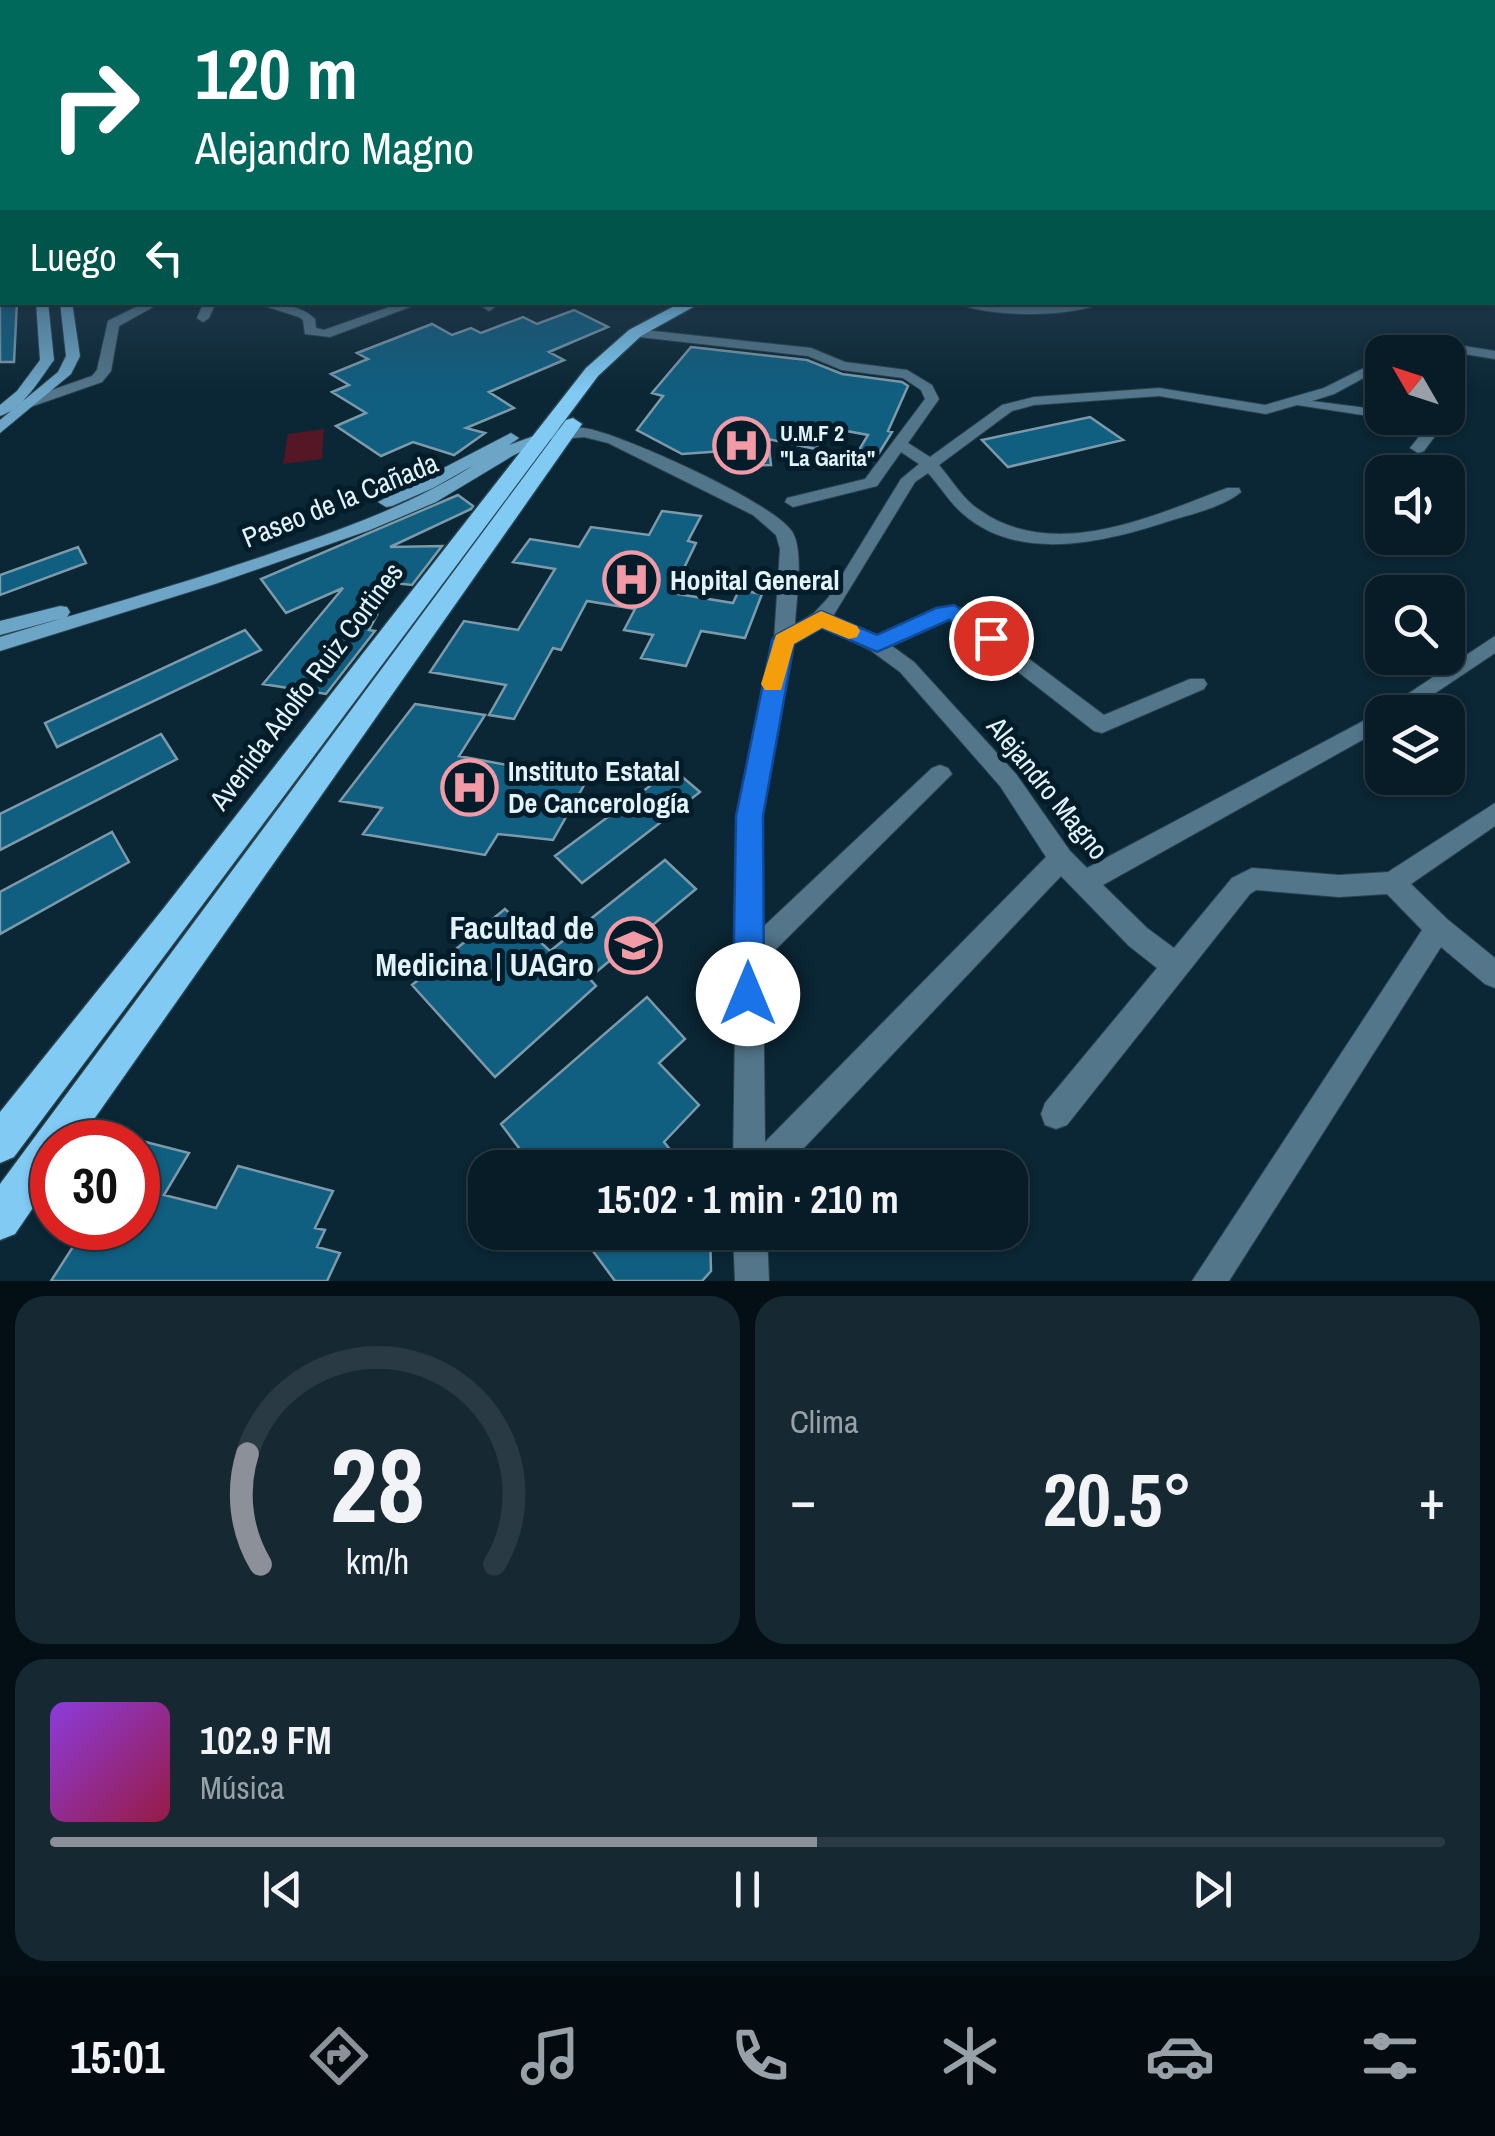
<!DOCTYPE html>
<html lang="es">
<head>
<meta charset="utf-8">
<style>
	:root { --surface:#081c27; --page:#162933; --text:#f1f3f6; --muted:#98a1a7; --line:#293a44; --accent:#8c9099 }
	body { margin:0; font-family:"Archivo Narrow",sans-serif; background:var(--page); color:var(--text); height:100vh; display:flex; flex-direction:column; font-size:38px; white-space:nowrap }
	* { box-sizing:border-box; margin:0 }
	p { font-size:32px; color:var(--muted) }
	.icon { flex:none; width:55px; height:55px; fill:none; stroke:currentColor; stroke-width:2; stroke-linecap:round; stroke-linejoin:round }
	.map { position:relative; height:1281px; overflow:hidden }
	.side { display:flex; flex-direction:column; gap:15px; padding:15px; background:#040f15; flex:1 }
	.side>* { flex:none }
	.guide { position:absolute; left:0px; top:0px; width:1495px; height:305px; box-shadow:0 2px 8px #0004,0 0 0 2px var(--line); background:#00695c; color:#fff; overflow:hidden }
	.needle { width:65px; rotate:309deg }
	.controls { position:absolute; left:1365px; top:335px; display:grid; gap:20px }
	.controls a { display:grid; place-items:center; width:100px; height:100px; border-radius:20px; background:var(--surface); box-shadow:0 2px 8px #0004,0 0 0 2px var(--line); font-size:50px }
	.speed { position:absolute; left:30px; top:1120px; display:flex; gap:20px; font-size:50px; font-weight:700; text-align:center }
	.speed>* { display:grid; place-content:center; width:130px; height:130px; border-radius:50%; background:var(--surface); box-shadow:0 2px 8px #0004,0 0 0 2px var(--line); line-height:1 }
	.speed .limit { border:15px solid #d22; background:#fff; color:#111 }
	.pin { position:absolute; display:grid; place-items:center; width:85px; height:85px; color:#fff; margin:-42px; border:5px solid #fff; border-radius:50%; box-shadow:0 2px 10px #0007 }
	.me { position:absolute; width:110px; margin:-55px; rotate:0deg; stroke-linejoin:round; filter:drop-shadow(0 0 8px #0008) }
	.turn { display:flex; align-items:center; gap:35px; height:210px; padding:0 30px; font-size:45px }
	.turn .icon { width:130px; height:130px; stroke-width:2.5 }
	.turn b { display:block; font-size:70px; line-height:85px }
	.then { display:flex; align-items:center; height:95px; padding:0 30px; background:#0003; gap:20px; font-size:38px }
	.big { font-size:75px; font-weight:700; line-height:1.1 }
	.side .widget { flex:1; display:flex; flex-direction:column; justify-content:center; gap:15px; min-width:0; padding:0 35px; border-radius:30px; background:var(--page) }
	.side .dial { align-items:center; gap:0 }
	.dial svg { height:260px; overflow:visible; fill:none; stroke:var(--line); stroke-width:7; stroke-linecap:round; text-anchor:middle }
	.dial text { fill:var(--text); stroke:none }
	.song { display:flex; align-items:center; gap:30px }
	.cover { width:120px; height:120px; border-radius:15px; background:linear-gradient(135deg,hsl(270 70% 55%),hsl(340 70% 35%)) }
	.played { height:10px; border-radius:5px; background:linear-gradient(90deg,var(--accent) 55%,var(--line) 55%) }
	.keys { display:flex; justify-content:space-around; direction:ltr }
	.heat { display:flex; justify-content:space-between; align-items:center; font-size:55px; direction:ltr }
	.side .tiles { flex:1; display:grid; gap:15px; grid-template-columns:1fr 1fr }
	.widget:last-child { grid-column:span 2 }
	.trip { position:absolute; left:468px; top:1150px; width:560px; height:100px; border-radius:30px; background:var(--surface); box-shadow:0 2px 8px #0004,0 0 0 2px var(--line); font-weight:700; line-height:100px; text-align:center }
	.tab-bar { display:flex; height:160px; justify-content:space-around; align-items:center; background:#030b10; color:var(--muted) }
	.tab-bar .icon { width:70px; height:70px }
	.tab-bar .current { color:var(--accent) }
	.tab-bar b { font-size:45px; color:var(--text) }
	.map>svg:first-child { display:block }
	.green { fill:#551726 }
	.building { fill:#105e80; stroke:#7d9aab; stroke-width:2.5 }
	.lines { fill:none; stroke-linecap:round; stroke-linejoin:round }
	.street-casing { stroke:#294350; stroke-width:2 }
	.secondary-casing { stroke:#294350; stroke-width:2 }
	.primary-casing { stroke:#294350; stroke-width:3 }
	.street { fill:#53768a; fill-rule:evenodd }
	.secondary { fill:#6da5c6; fill-rule:evenodd }
	.primary { fill:#80caf4; fill-rule:evenodd }
	.route { fill:#1a73e8; stroke:#114b97; stroke-width:2.5 }
	.slow { fill:#f59e0b }
	.labels { text-anchor:middle; dominant-baseline:central; stroke-width:10; stroke-linejoin:round; paint-order:stroke }
	.far-poi-label { font-size:22px; font-weight:bold; fill:#e3f3fc; stroke:#031c29; text-anchor:start }
	.street-label { font-size:28px; fill:#e3f3fc; stroke:#031c29 }
	.poi-label { font-size:28px; font-weight:bold; fill:#e3f3fc; stroke:#031c29; text-anchor:start }
	.near-poi-label { font-size:32px; font-weight:bold; fill:#e3f3fc; stroke:#031c29; text-anchor:end }
</style>
</head>
<body>
<div class="map">
<svg width="1495" height="1281" viewBox="0 0 1495 1281">
	<rect width="100%" height="100%" fill="#0b2634"/>
	<path class="green" d="M324,429L322,459L283,464L288,434Z"/>
	<path class="building" d="M0,302H17L14,362H0Z
		M574,310L608,327L549,352L564,360L489,392L514,408L466,428L485,433L454,455L413,442L381,456L336,426L366,413L332,392L349,385L331,374L368,359L357,353L432,324L452,335L471,328L481,333L523,317L537,324Z
		M691,347L807,360L842,374L902,382L908,386L888,431L892,432L874,461L855,457L868,435L830,428L816,449L768,439L771,465L739,466L738,450L682,454L637,430L663,396L652,393Z
		M1090,417L1123,440L1008,467L982,440Z
		M458,495L473,506L471,509L390,547L442,546L412,585L394,583L369,630L375,631L326,694L263,684L343,588L286,613L261,579Z
		M662,511L701,516L688,541L696,543L672,593L733,603L739,590L762,594L745,638L701,631L686,666L641,658L653,635L624,630L635,609L587,601L561,650L553,648L514,719L489,715L506,685L430,672L464,621L518,630L555,569L513,562L530,539L579,547L591,527L649,535Z
		M78,547L86,563L0,595V575Z
		M245,630L261,650L57,747L45,723Z
		M415,704L485,715L459,756L587,780L553,840L498,834L485,855L363,834L382,808L340,801Z
		M161,734L177,759L0,850V814Z
		M673,769L700,792L582,883L555,856Z
		M112,832L129,862L0,934V892Z
		M665,860L696,889L589,978L596,986L495,1077L412,985L505,909L550,951Z
		M647,997L685,1039L659,1063L699,1105L664,1142L685,1168H534L501,1124Z
		M138,1140L189,1153L164,1195L216,1208L238,1166L333,1191L315,1228L325,1230L317,1247L340,1253L327,1281H51L85,1228H138Z
		M579,1232H710L711,1271L702,1281H615Z"/>
	<g class="lines">
		<defs>
			<path id="street" d="M1492,213H1495L1492,251Z
				M146,302H162L119,326L111,371L102,382L16,412H6V406L92,376L97,370L108,321Z
				M204,302H216L209,318L203,322L197,318Z
				M252,302C273,302 300,304 315,319L316,328L324,330L404,302H423L330,337L305,334L303,320L299,317Z
				M475,302H490L495,307L489,311Z
				M955,302L1030,305L1104,302C1073,318 986,318 955,302Z
				M635,329L811,348L845,362L907,370L932,385L939,399L908,443L930,457L1002,405L1034,397L1159,388L1265,405L1324,388L1382,359V368L1334,394L1312,401L1382,410V418H1386H1382L1297,405L1266,414L1159,396L1034,405L1012,411L939,465C952,480 963,500 981,511C1055,562 1153,516 1227,488H1239L1241,492C1222,508 1187,515 1163,523C1101,543 1018,562 963,514C949,502 940,486 928,473L915,482L833,616L877,637L937,608H961L1104,715L1190,679H1204L1207,684L1204,689L1102,733L1094,731L950,619L892,646L914,662L1016,774L1070,851L1087,868L1382,711L1495,636V653L1407,712H1382V729L1103,885L1147,928L1174,948L1232,878L1252,868L1339,875L1388,872L1495,803V826L1411,884L1447,919L1495,958V988L1485,984L1441,947L1229,1281H1192L1422,930L1387,894L1339,897L1256,890L1250,894L1067,1125L1056,1129L1045,1125L1041,1114L1045,1103L1157,968L1129,946L1061,876L785,1168H733L738,816L774,640L780,549L776,535L753,515L608,443L584,437L553,440L545,435C555,428 577,426 589,429C625,436 777,504 793,533C804,554 796,601 795,625L814,613L828,598L901,479L919,464L901,452L877,486L793,507L785,502L787,498L865,479L925,399L921,390L903,378L842,370L808,356L630,336L629,333ZM822,626L870,650L900,672L1000,786L1046,857L765,1142L763,962L952,774L948,768L940,765L932,768L763,927L762,816L793,643Z
				M1452,344L1495,351V359L1452,352H1400L1407,348Z
				M1405,418H1443L1446,421L1424,451L1418,453L1410,448L1429,424Z
				M733,1232H767L769,1281H735Z"/>
			<path id="secondary" d="M36,302H48L54,360C39,380 24,408 0,416V405L17,391L40,360Z
				M60,302H72L80,356L71,374L0,433V420L58,372L66,356Z
				M511,433L519,438L509,445L542,433L550,438L514,455L436,502L370,530L215,584L0,651V637C93,609 186,583 278,551C346,528 413,504 474,465L433,488L392,506L386,507L378,502Z
				M60,606L67,607L70,612L67,617L0,635V621Z"/>
			<path id="primary" d="M682,302H702L641,336L598,376L14,1157L0,1163V1112L163,909L586,368L629,330Z
				M573,418L582,424L78,1142H52V1180L15,1234L0,1240V1184L566,420Z"/>
		</defs>
		<use href="#street" class="street-casing"/>
		<use href="#secondary" class="secondary-casing"/>
		<use href="#primary" class="primary-casing"/>
		<use href="#street" class="street"/>
		<use href="#secondary" class="secondary"/>
		<use href="#primary" class="primary"/>
	</g>
	<linearGradient id="sky" x2="0" y2="1"><stop stop-color="#06151d"/><stop offset="0.54" stop-color="#2e475c"/><stop offset="1" stop-color="#2e475c" stop-opacity="0"/></linearGradient>
	<rect width="1495" height="392" fill="url(#sky)"/>
	<path class="route" d="M954,605L999,633L1003,638L999,644H983L949,620L877,652L822,628L794,644L763,816L764,994L760,1005L748,1010L737,1005L733,994L736,816L772,640L776,635L821,611L877,635L936,608Z"/>
	<path class="slow" d="M821,611L857,626L860,631L857,637L849,639L822,628L794,644L781,690H765L761,684L776,635Z"/>
	<defs>
		<symbol id="hospital-ring" viewBox="-11 -11 22 22"><circle r="9.5" fill="#031c29" stroke="#f39aa7" stroke-width="1.5"/><path d="M-5-5h3v3.5h4V-5h3V5h-3V1.5h-4V5h-3Z" fill="#f39aa7"/></symbol>
		<symbol id="university-ring" viewBox="-11 -11 22 22"><circle r="9.5" fill="#031c29" stroke="#f39aa7" stroke-width="1.5"/><path d="M0-5L7-2L0 1L-7-2ZM-4 1L0 2.5L4 1V4Q0 6-4 4Z" fill="#f39aa7"/></symbol>
	</defs>
	<g fill-rule="evenodd">
		<use href="#hospital-ring" x="710" y="414" width="63" height="63"/>
		<use href="#hospital-ring" x="600" y="548" width="63" height="63"/>
		<use href="#hospital-ring" x="438" y="756" width="63" height="63"/>
		<use href="#university-ring" x="602" y="914" width="63" height="63"/>
	</g>
	<g class="labels">
		<g class="far-poi-label">
			<text x="780" y="433">U.M.F 2<tspan x="780" dy="25">"La Garita"</tspan></text>
		</g>
		<g class="street-label">
			<text transform="translate(340 500) rotate(-22)">Paseo de la Cañada</text>
			<text transform="translate(306 686) rotate(-53)">Avenida Adolfo Ruiz Cortines</text>
			<text transform="translate(1048 788) rotate(51)">Alejandro Magno</text>
		</g>
		<g class="poi-label">
			<text x="670" y="580">Hopital General</text>
			<text x="508" y="771">Instituto Estatal<tspan x="508" dy="32">De Cancerología</tspan></text>
		</g>
		<g class="near-poi-label">
			<text x="594" y="927">Facultad de<tspan x="594" dy="37">Medicina | UAGro</tspan></text>
		</g>
	</g>
</svg>
<div class="controls">
<a><svg class="needle" viewBox="-14 -14 28 28"><path d="M0-13l5 13h-10z" fill="#e53935"/><path d="M0 13l5-13h-10z" fill="#98a1a7"/></svg></a>
<a><svg class="icon" aria-label="sound" viewBox="0 0 24 24"><path d="M4 9h4l5-4v14l-5-4H4zM17 9q2 3 0 6"/></svg></a>
<a><svg class="icon" aria-label="search" viewBox="0 0 24 24"><circle cx="10" cy="10" r="6"/><path d="M15 15l6 6"/></svg></a>
<a><svg class="icon" aria-label="layers" viewBox="0 0 24 24"><path d="M12 4l9 5-9 5-9-5zM3 14l9 5 9-5"/></svg></a>
</div>
<div class="speed"><div class="limit">30</div></div>
<div class="pin" style="left:991px;top:638px;background:#d93025"><svg class="icon" aria-label="arrive" viewBox="0 0 24 24"><path d="M6 21V4h12l-3 4 3 4H6"/></svg></div>
<svg class="me" style="left:748px;top:994px" viewBox="-20 -20 40 40"><circle r="19" fill="#fff"/><path d="M0-13L10 11 0 6-10 11z" fill="#1a73e8"/></svg>
<div class="trip">15:02 · 1 min · 210 m</div>
<div class="guide">
<div class="turn"><svg class="icon" aria-label="right" viewBox="0 0 24 24"><path d="M7 20v-9h11M14 6l5 5-5 5"/></svg><div><b>120 m</b>Alejandro Magno</div></div>
<div class="then">Luego<svg class="icon" aria-label="left" viewBox="0 0 24 24"><path d="M17 20v-9H6M10 6l-5 5 5 5"/></svg></div>
</div>
</div>
<section class="side">
<div class="tiles">
<div class="widget dial"><svg viewBox="0 0 100 80">
<path d="M14 69A42 42 0 1 1 86 69"/>
<path d="M14 69A42 42 0 0 1 10 35" stroke="#8c9099"/>
<text x="50" y="56" font-size="32" font-weight="700">28</text>
<text x="50" y="72" font-size="11">km/h</text>
</svg></div>
<div class="widget"><p>Clima</p>
<div class="heat"><a>−</a><b class="big">20.5°</b><a>+</a></div>
</div>
<div class="widget">
<div class="song"><i class="cover"></i><div><b>102.9 FM</b><p>Música</p></div></div>
<div class="played"></div>
<div class="keys"><svg class="icon" aria-label="previous" viewBox="0 0 24 24"><path d="M18 5L8 12l10 7zM5 5v14"/></svg><svg class="icon" aria-label="pause" viewBox="0 0 24 24"><path d="M8 5v14M16 5v14"/></svg><svg class="icon" aria-label="next" viewBox="0 0 24 24"><path d="M6 5l10 7-10 7zM19 5v14"/></svg></div>
</div>
</div>
</section>
<nav class="tab-bar">
<b>15:01</b>
<svg class="icon current" aria-label="directions" viewBox="0 0 24 24"><path d="M12 3l9 9-9 9-9-9zM9 14v-3h6M13 9l2 2-2 2"/></svg>
<svg class="icon" aria-label="music" viewBox="0 0 24 24"><path d="M9 18V5l10-2v13"/><circle cx="6" cy="18" r="3"/><circle cx="16" cy="16" r="3"/></svg>
<svg class="icon" aria-label="phone" viewBox="0 0 24 24"><path d="M5 4h4l2 5-3 2q2 4 5 5l2-3 5 2v4C11 20 4 13 5 4z"/></svg>
<svg class="icon" aria-label="climate" viewBox="0 0 24 24"><path d="M12 3v18M4 7l16 10M4 17L20 7"/></svg>
<svg class="icon" aria-label="car" viewBox="0 0 24 24"><path d="M5 17H2v-5l4-1 3-4h7l3 4 3 1v5h-3M9 17h6M6 11h13"/><circle cx="7" cy="17" r="2"/><circle cx="17" cy="17" r="2"/></svg>
<svg class="icon" aria-label="filters" viewBox="0 0 24 24"><path d="M4 7h16M4 17h16"/><circle cx="9" cy="7" r="2"/><circle cx="15" cy="17" r="2"/></svg>
</nav>
</body>
</html>
